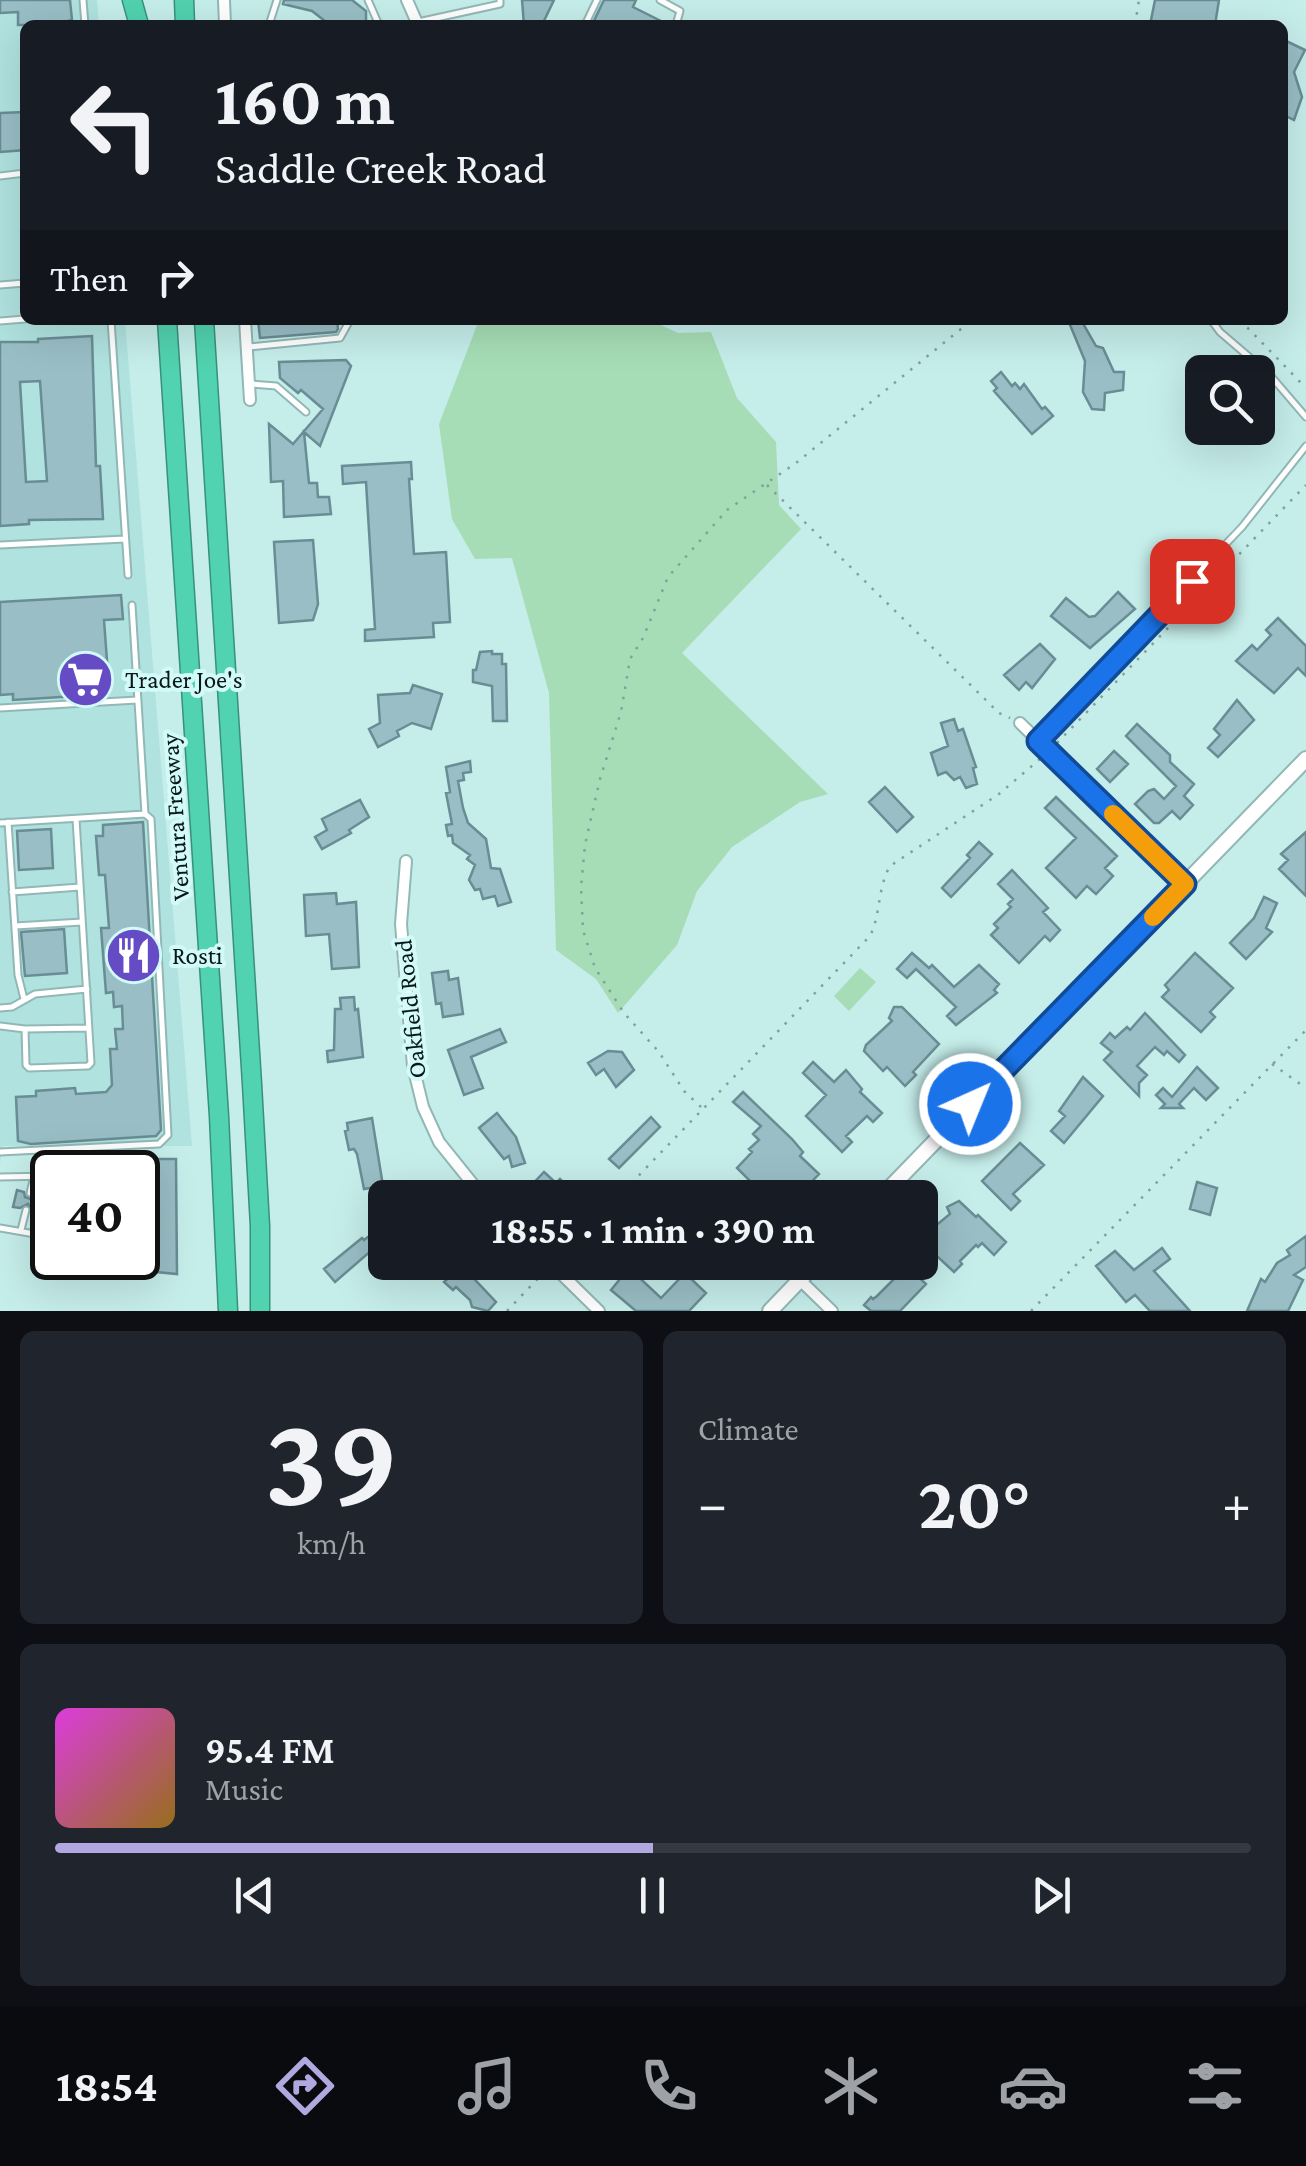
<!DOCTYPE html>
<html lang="en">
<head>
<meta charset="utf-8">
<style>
	:root { --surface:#171b24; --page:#20242c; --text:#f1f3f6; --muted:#9ea1a6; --line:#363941; --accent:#b2a8e0 }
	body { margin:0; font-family:"Crimson Pro",serif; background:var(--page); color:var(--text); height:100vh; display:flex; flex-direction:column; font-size:38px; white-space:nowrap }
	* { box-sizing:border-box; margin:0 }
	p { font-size:32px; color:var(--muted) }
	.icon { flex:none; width:55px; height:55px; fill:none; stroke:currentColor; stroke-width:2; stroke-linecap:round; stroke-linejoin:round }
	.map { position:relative; height:1311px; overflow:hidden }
	.details { display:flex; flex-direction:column; gap:20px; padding:20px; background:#0d0f14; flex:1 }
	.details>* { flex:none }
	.guide { position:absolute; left:20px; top:20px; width:1268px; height:305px; border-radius:15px; box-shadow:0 10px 40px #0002; background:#171b24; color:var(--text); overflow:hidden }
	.controls { position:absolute; left:1185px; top:355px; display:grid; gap:20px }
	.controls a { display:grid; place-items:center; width:90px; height:90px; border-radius:15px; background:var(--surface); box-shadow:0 10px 40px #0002; font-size:50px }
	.speed { position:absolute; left:30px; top:1150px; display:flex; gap:20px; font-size:50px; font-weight:700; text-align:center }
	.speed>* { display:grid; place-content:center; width:130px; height:130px; border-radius:50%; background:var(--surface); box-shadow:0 10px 40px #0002; line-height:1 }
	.speed .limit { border:5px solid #111; border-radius:15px; background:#fff; color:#111 }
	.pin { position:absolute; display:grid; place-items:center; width:85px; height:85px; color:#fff; margin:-42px; border-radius:20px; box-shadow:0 5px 15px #0006 }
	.me { position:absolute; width:110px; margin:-55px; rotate:44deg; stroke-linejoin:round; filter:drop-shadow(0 0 8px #0008) }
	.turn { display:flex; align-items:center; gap:35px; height:210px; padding:0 30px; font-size:45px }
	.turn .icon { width:130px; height:130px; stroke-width:2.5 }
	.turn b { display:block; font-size:70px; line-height:85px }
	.then { display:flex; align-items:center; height:95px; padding:0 30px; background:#0003; gap:20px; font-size:38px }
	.big { font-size:75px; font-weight:700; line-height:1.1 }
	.details .widget { flex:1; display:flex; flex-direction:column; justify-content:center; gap:15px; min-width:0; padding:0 35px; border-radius:15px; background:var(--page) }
	.details .dial { align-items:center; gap:0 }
	.dial b { font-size:130px; line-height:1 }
	.song { display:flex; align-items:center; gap:30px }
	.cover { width:120px; height:120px; border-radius:15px; background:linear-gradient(135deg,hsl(300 70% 55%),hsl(40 70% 35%)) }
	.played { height:10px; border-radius:5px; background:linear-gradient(90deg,var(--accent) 50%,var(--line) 50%) }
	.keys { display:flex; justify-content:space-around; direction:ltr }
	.heat { display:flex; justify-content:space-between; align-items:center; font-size:55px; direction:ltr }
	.details .tiles { flex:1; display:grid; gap:20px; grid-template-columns:1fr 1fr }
	.widget:last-child { grid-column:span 2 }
	.trip { position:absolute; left:368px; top:1180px; width:570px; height:100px; border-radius:15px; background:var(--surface); box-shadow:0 10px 40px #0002; font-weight:700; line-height:100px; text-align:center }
	.tab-bar { display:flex; height:160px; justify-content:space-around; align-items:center; background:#090b0e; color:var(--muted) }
	.tab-bar .icon { width:70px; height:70px }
	.tab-bar .current { color:var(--accent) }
	.tab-bar b { font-size:45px; color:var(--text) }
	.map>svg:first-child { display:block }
	.built { fill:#b0e2df }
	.green { fill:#a6ddb6 }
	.building { fill:#99bec5; stroke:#698d94; stroke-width:2.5; fill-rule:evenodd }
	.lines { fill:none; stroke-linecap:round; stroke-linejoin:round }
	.lane-casing { stroke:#92b8b6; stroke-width:9 }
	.street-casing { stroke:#92b8b6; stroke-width:14 }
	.secondary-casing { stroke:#92b8b6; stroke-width:18 }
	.highway-casing { stroke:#38917a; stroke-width:21 }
	.path { stroke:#81a09e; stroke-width:2.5; stroke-dasharray:2.5 8; stroke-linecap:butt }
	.lane { stroke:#fff; stroke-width:5 }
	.street { stroke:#fff; stroke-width:10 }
	.secondary { stroke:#fff; stroke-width:14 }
	.highway { stroke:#51d2b0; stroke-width:18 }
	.route-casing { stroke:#114b97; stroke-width:25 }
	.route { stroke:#1a73e8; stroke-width:18 }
	.slow { stroke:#f59e0b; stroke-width:18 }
	.labels { text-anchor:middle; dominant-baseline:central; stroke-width:8; stroke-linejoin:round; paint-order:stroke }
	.poi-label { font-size:25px; fill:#091817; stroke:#d2faf8; text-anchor:start }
	.street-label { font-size:25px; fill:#091817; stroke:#d2faf8 }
</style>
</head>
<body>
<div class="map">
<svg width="1306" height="1311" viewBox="0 0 1306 1311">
	<rect width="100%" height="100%" fill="#c5edea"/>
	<path class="built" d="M0,0H97L99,25H25V320H125L192,1146H3L0,1163Z"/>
	<path class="green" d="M479,320H650L678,333L711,332L737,398L776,442L779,505L801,529L682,653L828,794L800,802L732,847L697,891L677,945L618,1013L596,979L556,950L549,693L512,558L475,559L452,519L439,424Z
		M860,968L876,982L849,1011L834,996Z"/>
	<path class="building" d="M0,0H70L72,20L68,21L69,25H18V12L0,13Z
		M284,0H352L366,11V25H330L312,11L283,4Z
		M522,0H554L542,25H524Z
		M604,0H636L633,7L669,25H592Z
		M1155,0H1219L1215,25H1150Z
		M1282,39L1305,50L1294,72L1302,97L1294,120L1282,114Z
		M25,112V150L0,152V113Z
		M258,320H337L338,329L336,332L260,338Z
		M1068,320H1081L1096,346L1103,348L1114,372H1124L1123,390L1105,393L1104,410L1092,409L1083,392L1085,361Z
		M92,336L96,466H100L103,519L29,520V524L0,526V342H38V339ZM40,381L47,481L26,482L20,382Z
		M346,360L351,366L320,446L304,432L309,483H317L318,497H329L331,514L284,517L283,481L271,482L269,424L293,444L323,409L301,390L298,393L280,378L279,362Z
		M1001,372L1012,386L1015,383L1020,389L1024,384L1042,409L1045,407L1053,416L1032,434L994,391L997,388L991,381Z
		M411,462L412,479H409L414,554L446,552L450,622L433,623L434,637L365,641V630L375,629L366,482L343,484L342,466Z
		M313,540L318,604L313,620L279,623L274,542Z
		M1118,592L1135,609L1090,648L1051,616L1066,598L1089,617L1095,616Z
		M1221,592L1233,603L1216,621L1204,610Z
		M121,595L123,619L104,620L109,688L76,690L77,696L13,700V694L0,695V602Z
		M1278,618L1306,646V676L1298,668L1274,693L1236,661L1252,645L1257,650L1271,635L1266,630Z
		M1040,644L1055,659L1032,688L1026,682L1019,690L1004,675Z
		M492,651V654H502V664H506L507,721H493L492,686L473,682V670H476L480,652Z
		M413,685L442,694L431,729L412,723L397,731L399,736L378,747L369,729L380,723L378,695L410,693Z
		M1237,700L1254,720L1218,757L1208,748L1220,735L1214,729Z
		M954,719L958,731L963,729L976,767L973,768L977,784L966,788L960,777L954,780L946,772L938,775L931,753L948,746L941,723Z
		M1137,724L1170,755V762L1194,784L1184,796L1193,805L1180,819L1172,811L1159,823H1154L1135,804L1148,791L1154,789L1164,799L1176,786L1126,736Z
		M1114,751L1128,764L1110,782L1097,769Z
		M470,761L471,772L463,773L464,780L458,781L463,808L468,823L486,839L491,868L500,869L511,902L498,906L495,896L483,899L480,889L475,890L469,880L475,865L467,859L470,855L453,843L452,835L448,836L446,825L452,824L446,793L450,792L446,767Z
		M885,787L913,817L897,832L869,802Z
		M1056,797L1117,856L1105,868L1113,876L1096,894L1087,886L1076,898L1046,868L1076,838L1045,808Z
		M360,800L369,817L349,830L351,833L322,849L315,837L327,830L322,819Z
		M143,822L161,1130L156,1136L31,1144L18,1141L16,1097L36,1096V1091L75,1088L76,1094L106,1092L112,1085L110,1049H117L115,1029H123L122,1006L114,1007L113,992L106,993L101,928H109L105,875H99L96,836H103V825Z
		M51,829L53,868L19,870L17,831Z
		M1306,832V896L1279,869L1288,860L1281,854Z
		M979,842L992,854L951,897L942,888L970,858L967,855Z
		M1012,870L1048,908L1043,912L1060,930L1050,941L1045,936L1019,963L991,935L998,928L994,924L1011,907L1008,904L1013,899L998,884Z
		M336,893L337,904L356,902L359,967L332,969L329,934L306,936L304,895Z
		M1264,897L1277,903L1266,928L1272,932L1246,959L1230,943L1254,918Z
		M64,929L67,973L25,976L21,932Z
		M912,953L929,968L932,965L954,987L979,965L999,984L994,990L997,993L956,1025L947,1016L956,1007L916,969L907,978L897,969Z
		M1195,953L1233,988L1210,1012L1215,1017L1201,1032L1162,997L1169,990L1165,985Z
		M448,971L449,980L458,978L463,1014L443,1017L441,1003L436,1004L432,973Z
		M354,997L355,1010L358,1009L363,1057L328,1062L327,1051L334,1050L335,1009H341L340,998Z
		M894,1007H902L939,1044L913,1072L916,1075L905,1086L887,1067L883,1071L864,1051L866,1045L892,1021L889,1018Z
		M1145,1013L1185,1055L1179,1062L1167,1051L1164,1055L1155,1047L1137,1066L1147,1075L1139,1083V1096L1104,1060L1112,1052L1101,1043L1110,1033L1115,1038L1127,1027L1130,1030Z
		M500,1029L506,1042L471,1057L483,1088L464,1095L448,1050Z
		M608,1051L622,1052L634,1070L616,1087L604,1069L596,1075L588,1063Z
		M813,1062L834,1082L846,1070L862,1089L860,1092L882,1113L873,1122L867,1116L846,1136L852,1142L842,1152L806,1116L826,1095L803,1073Z
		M1197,1067L1218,1088L1206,1100L1194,1088L1179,1104L1183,1108H1161L1165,1104L1156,1095L1163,1088L1172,1097Z
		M1083,1077L1103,1096L1064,1143L1051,1131L1065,1116L1059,1111Z
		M743,1092L792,1139L803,1152L800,1156L819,1174L796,1198H767L737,1168L752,1152L749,1149L759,1140L753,1134L761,1126L733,1102Z
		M497,1113L516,1137L525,1163L512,1167L509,1156L504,1159L479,1128Z
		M651,1117L660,1127L619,1168L609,1159Z
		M372,1118L383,1186L364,1189L357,1154L354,1149L349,1150L345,1131L348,1130L347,1123Z
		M1020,1143L1044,1165L1013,1194L1020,1201L1011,1210L982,1181Z
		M153,1159H176L177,1274L136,1270L138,1163H153Z
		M544,1172L556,1183L560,1179L573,1191L582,1182L597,1198H535L527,1190Z
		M1197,1182L1217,1188L1210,1215L1190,1209Z
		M42,1189L52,1191V1228L34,1224L37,1212L32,1211L28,1204L20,1208L13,1207L17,1190L24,1192L25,1197L31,1199L36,1194L41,1195Z
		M959,1201L976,1217L978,1215L1006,1242L994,1255L982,1243L978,1247L976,1245L960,1261L962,1264L954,1272L925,1245L932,1234L928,1232L950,1214L947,1207Z
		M1306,1236V1267L1294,1275L1303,1280L1288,1311H1247L1261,1279L1265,1282L1277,1263L1290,1255L1287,1250Z
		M368,1237L374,1244L370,1248L372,1250L335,1282L324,1269L362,1238L364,1240Z
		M1162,1248L1170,1259L1154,1271L1190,1311H1150L1135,1295L1126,1302L1096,1266L1115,1251L1134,1270Z
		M462,1266L496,1302L488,1311L472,1307L470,1300L456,1287L453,1290L444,1282Z
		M907,1266L926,1284L900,1311H871L864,1305L871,1297L873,1299L877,1296Z
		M629,1268L661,1298L685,1273L706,1293L689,1311H636L611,1290Z"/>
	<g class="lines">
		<defs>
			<path id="lane" d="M83,0L85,25
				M368,0L379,25
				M660,0L680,11L676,25
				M418,22L500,4V0
				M269,25L277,0
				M585,25L597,0
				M0,176L25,173
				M0,285L25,283
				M111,320L128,575
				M1211,320L1220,332L1269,374L1306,417
				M0,321L25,319
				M249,347L340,338L350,320
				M252,384L276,386L306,412
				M0,545L125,539
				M0,708L137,700
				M1040,739L1242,527L1306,446
				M8,822L18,975L24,999
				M0,823L145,814
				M12,892L80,887
				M15,926L82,922
				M0,1008L12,1007L35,994L87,989
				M0,1026L25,1029L89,1028
				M25,1029L26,1065L29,1068L88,1066L91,1063L76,819
				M0,1152L159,1144L168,1135L151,819L145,814L132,605
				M0,1177L52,1176
				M30,1193L34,1176
				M0,1228L52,1237
				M21,1230L26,1210"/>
			<path id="street" d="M224,0L225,25
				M407,0L418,25
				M245,320L250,400
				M1020,723L1185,884
				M406,861L401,924L413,1066L423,1107L439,1142L484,1198
				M549,1262L599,1311
				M800,1280L832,1311"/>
			<path id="secondary" d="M880,1198L1306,759
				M770,1311L817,1262"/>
			<path id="highway" d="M132,0L139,25
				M184,0L185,25
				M167,320L219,1116L228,1311
				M204,320L252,1084L260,1226V1311"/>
		</defs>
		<use href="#lane" class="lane-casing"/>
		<use href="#street" class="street-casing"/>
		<use href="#secondary" class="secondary-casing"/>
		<use href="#highway" class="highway-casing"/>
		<path class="path" d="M1135,25L1139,0
			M1240,320L1306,388
			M767,485L999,713L1010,718
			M1057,743L1306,485
			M1272,1064L1306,1088
			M701,1107L684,1091L659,1052L624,1013L595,968L583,930L581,887L585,845L600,779L621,712L630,659L643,638L668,577L727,510L796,463L972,320
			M617,1198L870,936C881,914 877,889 890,866L999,794L1040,759
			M507,1311L544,1272
			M1031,1311L1306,1030"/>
		<use href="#lane" class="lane"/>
		<use href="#street" class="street"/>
		<use href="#secondary" class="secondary"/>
		<use href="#highway" class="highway"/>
	</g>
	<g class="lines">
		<defs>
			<path id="route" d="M970,1104L1185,884L1038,741L1192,581"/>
		</defs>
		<use href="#route" class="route-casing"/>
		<use href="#route" class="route"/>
		<path class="slow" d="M1113,814L1185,884L1153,917"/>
	</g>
	<defs>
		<symbol id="supermarket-disc" viewBox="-11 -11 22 22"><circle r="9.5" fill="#654cc5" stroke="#d2faf8"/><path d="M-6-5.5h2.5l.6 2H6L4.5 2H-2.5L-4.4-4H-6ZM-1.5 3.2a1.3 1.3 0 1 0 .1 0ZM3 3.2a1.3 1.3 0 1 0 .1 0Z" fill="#fff"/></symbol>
		<symbol id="restaurant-disc" viewBox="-11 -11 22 22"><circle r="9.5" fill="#654cc5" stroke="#d2faf8"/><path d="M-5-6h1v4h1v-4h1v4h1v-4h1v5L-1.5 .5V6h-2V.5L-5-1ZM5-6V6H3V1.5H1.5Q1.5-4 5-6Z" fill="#fff"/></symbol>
	</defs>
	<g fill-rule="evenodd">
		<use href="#supermarket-disc" x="54" y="648" width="63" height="63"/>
		<use href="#restaurant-disc" x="102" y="924" width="63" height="63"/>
	</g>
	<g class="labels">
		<g class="poi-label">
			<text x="125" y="679">Trader Joe's</text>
			<text x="172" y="955">Rosti</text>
		</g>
		<g class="street-label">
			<text transform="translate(175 817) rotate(-94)">Ventura Freeway</text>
			<text transform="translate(410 1009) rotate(-96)">Oakfield Road</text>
		</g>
	</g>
</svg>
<div class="controls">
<a><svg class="icon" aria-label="search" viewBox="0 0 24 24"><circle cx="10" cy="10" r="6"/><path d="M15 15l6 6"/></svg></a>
</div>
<div class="speed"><div class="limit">40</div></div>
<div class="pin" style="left:1192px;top:581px;background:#d93025"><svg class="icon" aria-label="arrive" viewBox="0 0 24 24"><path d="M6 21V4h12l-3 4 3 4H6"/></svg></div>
<svg class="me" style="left:970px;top:1104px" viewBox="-20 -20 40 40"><circle r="17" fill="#1a73e8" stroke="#fff" stroke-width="3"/><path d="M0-11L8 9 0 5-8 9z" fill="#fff"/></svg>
<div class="trip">18:55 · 1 min · 390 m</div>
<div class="guide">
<div class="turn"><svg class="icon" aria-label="left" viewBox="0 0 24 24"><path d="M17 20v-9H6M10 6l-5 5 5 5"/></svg><div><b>160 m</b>Saddle Creek Road</div></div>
<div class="then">Then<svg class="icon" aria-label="right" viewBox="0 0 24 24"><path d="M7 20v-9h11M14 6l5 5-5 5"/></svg></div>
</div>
</div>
<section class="details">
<div class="tiles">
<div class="widget dial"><b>39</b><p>km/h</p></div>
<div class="widget"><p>Climate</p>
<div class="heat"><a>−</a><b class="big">20°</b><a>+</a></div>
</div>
<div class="widget">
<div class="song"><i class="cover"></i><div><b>95.4 FM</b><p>Music</p></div></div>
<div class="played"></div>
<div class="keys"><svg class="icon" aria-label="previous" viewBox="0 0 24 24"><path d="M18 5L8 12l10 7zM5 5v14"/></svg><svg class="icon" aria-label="pause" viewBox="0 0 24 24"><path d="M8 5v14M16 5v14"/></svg><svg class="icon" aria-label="next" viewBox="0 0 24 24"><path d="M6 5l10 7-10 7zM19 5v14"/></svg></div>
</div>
</div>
</section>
<nav class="tab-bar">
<b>18:54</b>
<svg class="icon current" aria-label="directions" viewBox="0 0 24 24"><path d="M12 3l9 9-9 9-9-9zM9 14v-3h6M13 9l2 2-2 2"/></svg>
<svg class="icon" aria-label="music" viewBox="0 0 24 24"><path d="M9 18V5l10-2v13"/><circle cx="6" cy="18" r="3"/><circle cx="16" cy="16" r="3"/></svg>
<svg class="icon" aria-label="phone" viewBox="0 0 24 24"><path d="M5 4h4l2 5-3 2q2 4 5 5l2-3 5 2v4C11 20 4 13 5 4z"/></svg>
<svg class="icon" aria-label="climate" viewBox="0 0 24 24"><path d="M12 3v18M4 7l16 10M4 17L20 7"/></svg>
<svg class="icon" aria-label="car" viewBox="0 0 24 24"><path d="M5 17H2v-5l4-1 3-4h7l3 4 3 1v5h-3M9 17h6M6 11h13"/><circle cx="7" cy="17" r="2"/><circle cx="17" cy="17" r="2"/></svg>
<svg class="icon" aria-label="filters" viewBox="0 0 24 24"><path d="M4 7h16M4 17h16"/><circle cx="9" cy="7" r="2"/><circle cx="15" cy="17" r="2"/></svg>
</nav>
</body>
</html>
